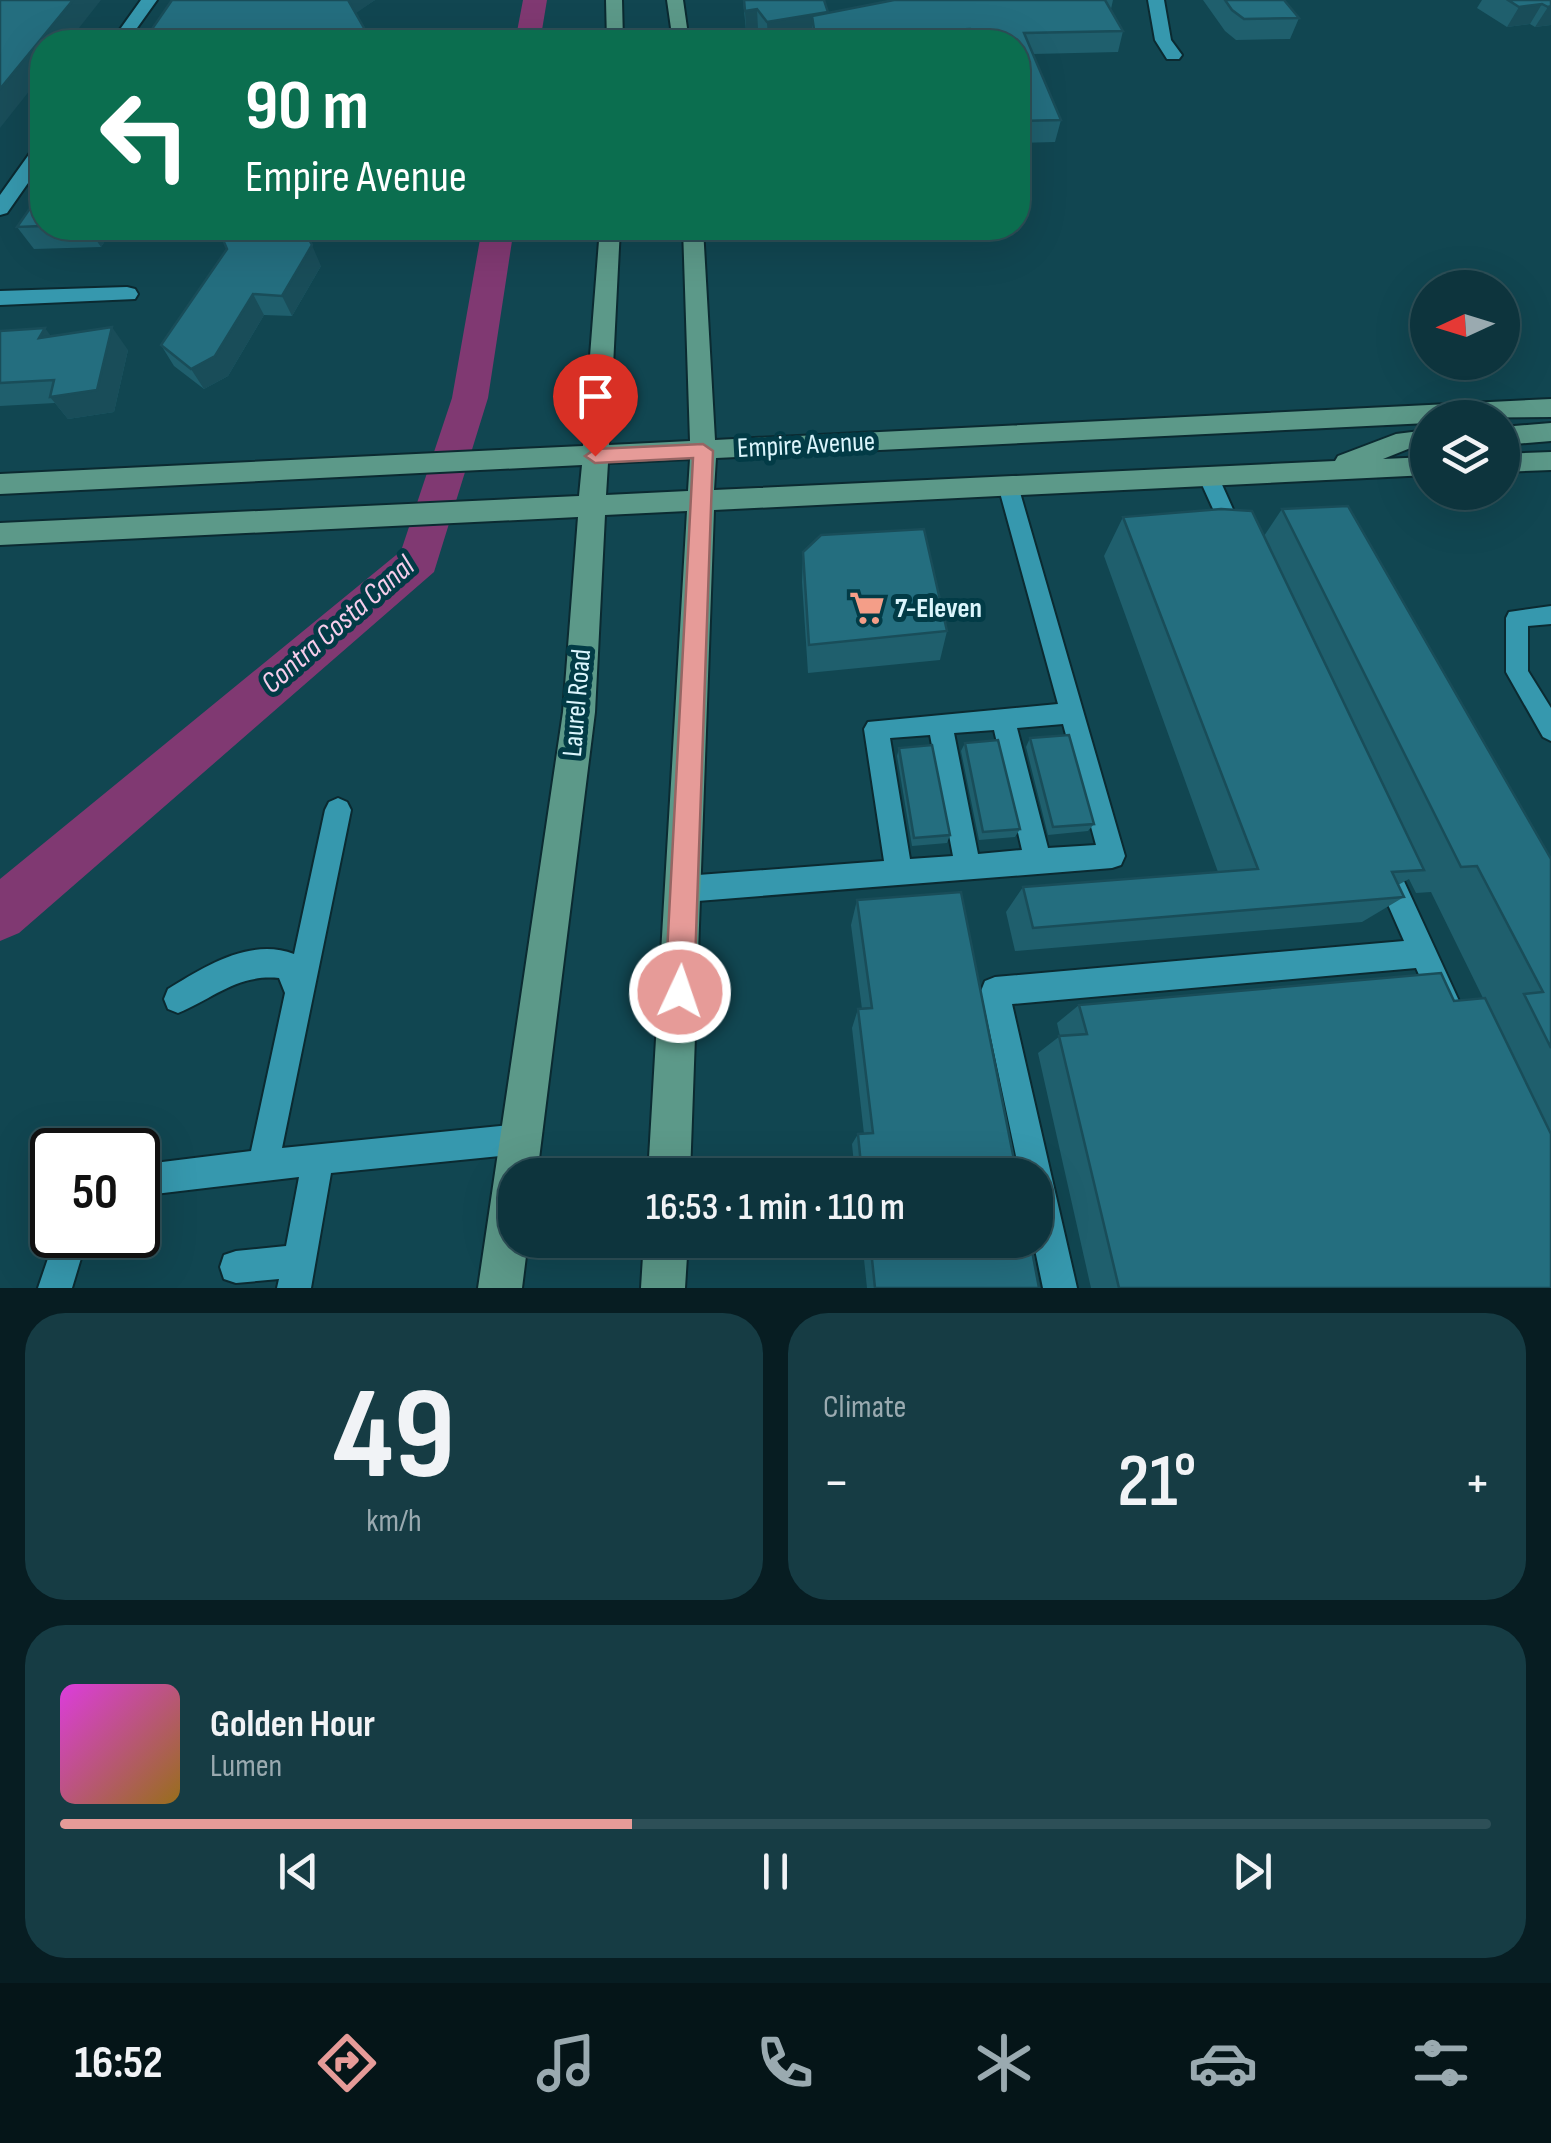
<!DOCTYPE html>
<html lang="en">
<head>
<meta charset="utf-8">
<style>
	:root { --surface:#0d343d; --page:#163c44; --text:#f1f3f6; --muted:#9aaab0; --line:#2d4f57; --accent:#e69b98 }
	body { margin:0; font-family:"Sofia Sans Condensed",sans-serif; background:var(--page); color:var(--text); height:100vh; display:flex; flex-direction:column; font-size:38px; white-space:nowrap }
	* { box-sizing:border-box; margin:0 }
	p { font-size:32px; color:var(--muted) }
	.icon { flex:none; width:55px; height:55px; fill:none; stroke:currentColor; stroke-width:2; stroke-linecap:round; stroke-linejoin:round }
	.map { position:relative; height:1288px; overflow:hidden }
	.details { display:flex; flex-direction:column; gap:25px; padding:25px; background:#071d22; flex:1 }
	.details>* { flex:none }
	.hud { position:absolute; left:30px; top:30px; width:1000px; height:210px; border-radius:40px; box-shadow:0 10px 40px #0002,0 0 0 2px var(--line); background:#0b6e4f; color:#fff; overflow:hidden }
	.needle { width:65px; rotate:266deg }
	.tools { position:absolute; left:1410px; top:270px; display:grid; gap:20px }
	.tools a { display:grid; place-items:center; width:110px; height:110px; border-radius:50%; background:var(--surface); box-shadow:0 10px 40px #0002,0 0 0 2px var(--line); font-size:50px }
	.speed { position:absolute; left:30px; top:1128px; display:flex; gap:20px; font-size:50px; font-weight:700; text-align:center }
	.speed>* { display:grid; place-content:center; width:130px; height:130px; border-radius:50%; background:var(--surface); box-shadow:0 10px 40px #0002,0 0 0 2px var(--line); line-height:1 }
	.speed .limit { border:5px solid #111; border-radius:15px; background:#fff; color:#111 }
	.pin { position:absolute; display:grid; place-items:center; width:85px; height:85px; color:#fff; margin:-102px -42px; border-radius:50% 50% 50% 0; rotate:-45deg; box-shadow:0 0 10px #0007 }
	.pin .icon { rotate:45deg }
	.me { position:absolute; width:110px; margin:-55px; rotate:3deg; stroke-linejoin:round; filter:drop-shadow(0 0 8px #0008) }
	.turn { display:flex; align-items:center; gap:35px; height:210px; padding:0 50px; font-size:45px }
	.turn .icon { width:130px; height:130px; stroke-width:2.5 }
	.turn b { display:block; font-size:70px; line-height:85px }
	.big { font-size:75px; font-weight:600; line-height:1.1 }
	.details .card { flex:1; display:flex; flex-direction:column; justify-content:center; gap:15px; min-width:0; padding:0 35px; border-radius:40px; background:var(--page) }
	.details .dial { align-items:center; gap:0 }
	.dial b { font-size:130px; line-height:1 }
	.song { display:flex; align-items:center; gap:30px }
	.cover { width:120px; height:120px; border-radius:15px; background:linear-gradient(135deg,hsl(300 70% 55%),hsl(40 70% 35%)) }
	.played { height:10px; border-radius:5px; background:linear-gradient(90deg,var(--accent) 40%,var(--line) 40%) }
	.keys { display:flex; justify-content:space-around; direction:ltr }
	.heat { display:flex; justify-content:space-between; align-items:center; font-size:55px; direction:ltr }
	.details .tiles { flex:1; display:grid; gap:25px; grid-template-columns:1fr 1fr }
	.card:last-child { grid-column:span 2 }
	.trip { position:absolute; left:498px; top:1158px; width:555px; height:100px; border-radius:40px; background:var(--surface); box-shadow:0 10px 40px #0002,0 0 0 2px var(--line); font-weight:600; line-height:100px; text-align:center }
	.menu { display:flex; height:160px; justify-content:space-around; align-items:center; background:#051518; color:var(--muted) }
	.menu .icon { width:70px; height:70px }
	.menu .active { color:var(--accent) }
	.menu b { font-size:45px; color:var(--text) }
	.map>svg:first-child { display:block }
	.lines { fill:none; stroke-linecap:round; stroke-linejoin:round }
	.canal { fill:#803972; fill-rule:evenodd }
	.lane-casing { stroke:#0b2a31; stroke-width:4 }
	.street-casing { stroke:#0b2a31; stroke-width:4 }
	.secondary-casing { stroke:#0b2a31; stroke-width:4 }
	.lane { fill:#3698ae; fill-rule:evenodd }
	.street { fill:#3698ae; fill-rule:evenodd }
	.secondary { fill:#5c9989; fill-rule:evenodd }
	.wall { fill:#1f5f6d }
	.shaded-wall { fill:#194d59 }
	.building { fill:#246e7f; stroke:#194d59; stroke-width:2.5 }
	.route { fill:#e69b98; stroke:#966563; stroke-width:2.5 }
	.labels { text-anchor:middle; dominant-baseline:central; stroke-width:10; stroke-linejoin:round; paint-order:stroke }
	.street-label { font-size:28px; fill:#dbf5fc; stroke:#023b46 }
	.poi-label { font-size:28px; font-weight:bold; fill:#dbf5fc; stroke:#023b46; text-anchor:start }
	.water-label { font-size:30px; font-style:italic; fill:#f6cdeb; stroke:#023b46 }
</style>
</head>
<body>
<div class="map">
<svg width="1551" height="1288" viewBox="0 0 1551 1288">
	<rect width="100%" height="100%" fill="#114651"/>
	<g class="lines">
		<path class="canal" d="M523,0H547L540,42H515Z
			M482,228H514L488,398L434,572L19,933L0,941V879L401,551L452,398Z"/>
		<defs>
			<path id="lane" d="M1209,471L1219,478L1245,536L1242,542L1235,544L1228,542L1199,478Z
				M1009,482L1019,489L1125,856L1121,865L1112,868L685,902L676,898L672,889L676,880L685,876L884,861L864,729L868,722L1058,704L999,489ZM1063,724L1096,845L1048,848L1017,728ZM994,730L1022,850L978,854L954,733ZM930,735L953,856L910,859L890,738Z
				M1551,606V624L1528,626V671L1551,708V741L1543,737L1506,672V618L1509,612Z
				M338,798L347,802L351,810L282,1148L521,1124L532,1128L536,1139L532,1150L521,1154L331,1173L311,1288H277L279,1279L236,1283L224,1279L220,1267L224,1255L236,1251L286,1246L299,1177L138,1196V1165L251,1151L285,993L279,978C237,974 214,998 178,1013L168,1009L164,999L168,989C204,967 250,937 294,954L325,810L329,802Z
				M1388,862L1397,866L1459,1001L1455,1011L1445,1015L1435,1011L1416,968L1012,1004L1077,1288H1043L1033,1240L1035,1175H1020L981,991L985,981L995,977L1404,941L1375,875L1379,866Z
				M56,1235H88L72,1288H38Z"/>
			<path id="street" d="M141,0H157L127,42H111Z
				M1148,0H1164L1171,40L1182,55L1179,59H1167L1155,40Z
				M42,144V163L7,213L0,215V195L35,146Z
				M127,287L135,289L138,294L135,299L0,305V291Z"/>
			<path id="secondary" d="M606,0H622L623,42H607Z
				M667,0H683L689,42H673Z
				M600,228H620L609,445L690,441L683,228H703L715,440L1551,399V417L1428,418V423L716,458L714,490L1335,461L1338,456L1396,434L1428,430V448L1408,449L1383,459L1428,457V475L714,510L690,1175H648L687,511L605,515L595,712L537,1175H515V1240H528L522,1288H478L563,712L578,517L0,545V523L579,496L582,465L0,494V474L583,446ZM690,459L688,491L606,495L608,463Z
				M1551,423V441L1502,445V427Z
				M1551,452V470L1502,472V454Z
				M644,1240H688L685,1288H641Z"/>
		</defs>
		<use href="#lane" class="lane-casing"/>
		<use href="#street" class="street-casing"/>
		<use href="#secondary" class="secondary-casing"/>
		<use href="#lane" class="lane"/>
		<use href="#street" class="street"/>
		<use href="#secondary" class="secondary"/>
	</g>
	<path class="wall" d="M172,0H375L355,13L372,42H143Z
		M743,0H824L828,13L894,0H1113L1111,9L1123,31L1118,52L1033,54L1061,120L1055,142L1018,143V42H812V34L768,42L758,29L746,31Z
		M1203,0H1284L1299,18L1290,39L1236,40L1225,31Z
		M1482,0H1551V25L1535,27L1530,24L1507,27L1477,8Z
		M42,191V228H164L157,240L105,241L101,247L34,249L17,227Z
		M227,249L321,266L292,316L264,315L228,376L204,389L174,366L161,345Z
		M0,331L51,336L128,350L114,412L68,419L55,403L0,406Z
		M1282,509L1551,859V1288H1091L1038,1053L1060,1036L1057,1023L1079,1005L1454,1001L1483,998L1431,892L1416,893L1409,879L1398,885L1404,897L1362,922L1015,951L1006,912L1023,887L1218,872L1104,556L1123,517L1264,536Z
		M803,552L947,631L940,660L808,673L802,582Z
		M1030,738L1094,824L1088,831L1048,835L1026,747Z
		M965,743L1020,829L1015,837L979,840L961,751Z
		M899,748L950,835L947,843L912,846L897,756Z
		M857,900L1017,1175H855L852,1144L858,1134H864L852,1028L858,1009H862L851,925Z
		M862,1240H1030L1039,1288H867Z"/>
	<path class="shaded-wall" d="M73,0H101L68,42H42V75L0,128V89Z
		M346,0H375L352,16Z
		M1542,4L1530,24L1507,27L1519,7Z
		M1551,6V25L1535,27L1548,7Z
		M757,9L758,29L746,31L745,11Z
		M828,12L827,32L812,16V34L768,42L767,22Z
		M88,228H96L105,241L101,247Z
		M150,228H164L157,240Z
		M312,245L321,266L292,316L282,296Z
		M253,294L264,315L228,376L204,389L191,369Z
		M112,327L128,350L114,412L68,419L50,397Z
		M45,328L62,351L39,338Z"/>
	<path class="building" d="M0,0H73L0,89Z
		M172,0H348L372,42H254L206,38L143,42Z
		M744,0H824L828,12L767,22L757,9L745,11Z
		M894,0H1105L1123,31L1024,33L1061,120L1018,121V42H975L970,29L815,36L812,16Z
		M1225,0H1284L1299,18L1244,19L1232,10Z
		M1508,0H1551V6L1548,7L1542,4L1519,7Z
		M42,191V226L17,227Z
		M218,228H303L312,245L282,296L253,294L215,356L191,369L161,345L227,249Z
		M112,327L97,390L50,397L54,380L0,383V331L45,328L39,338Z
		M1348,506L1551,859V1048L1524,994L1543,992L1477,866L1461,867L1282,509Z
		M1221,509L1252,511L1424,870L1392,872L1404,897L1033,928L1023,887L1258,869L1123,517Z
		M924,529L947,631L809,645L803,552L821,535Z
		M1069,735L1094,824L1053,827L1030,738Z
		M998,740L1020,829L983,832L965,743Z
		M932,745L950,835L914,838L899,748Z
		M961,892L1017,1175H862L858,1134L873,1133L858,1009L872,1008L857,900Z
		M1441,973L1454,1001L1485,998L1551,1134V1288H1119L1059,1036L1087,1034L1079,1005Z
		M870,1240H1030L1039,1288H875Z"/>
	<path class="route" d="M703,444L713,451L694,992L690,1003L680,1007L670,1003L665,992L693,458L595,463L585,456L595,449Z"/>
	<defs>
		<symbol id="supermarket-bare" viewBox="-9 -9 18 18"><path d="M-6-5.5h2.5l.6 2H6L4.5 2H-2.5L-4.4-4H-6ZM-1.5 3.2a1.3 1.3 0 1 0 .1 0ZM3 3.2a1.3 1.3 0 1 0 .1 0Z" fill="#f49e88" stroke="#023b46" stroke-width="2.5" paint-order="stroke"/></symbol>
	</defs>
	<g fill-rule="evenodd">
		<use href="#supermarket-bare" x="842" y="583" width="50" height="50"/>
	</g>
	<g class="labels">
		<g class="street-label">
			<text transform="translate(806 445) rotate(-3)">Empire Avenue</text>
			<text transform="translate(577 703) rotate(-85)">Laurel Road</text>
		</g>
		<g class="poi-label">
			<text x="895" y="608">7-Eleven</text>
		</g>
		<g class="water-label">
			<text transform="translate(338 625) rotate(-41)">Contra Costa Canal</text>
		</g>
	</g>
</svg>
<div class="tools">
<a><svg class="needle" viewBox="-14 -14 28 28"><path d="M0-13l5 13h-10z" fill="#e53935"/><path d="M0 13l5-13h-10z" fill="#9aaab0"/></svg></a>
<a><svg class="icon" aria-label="layers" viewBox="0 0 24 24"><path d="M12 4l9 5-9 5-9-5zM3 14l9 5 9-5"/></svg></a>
</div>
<div class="speed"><div class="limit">50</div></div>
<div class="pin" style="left:595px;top:456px;background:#d93025"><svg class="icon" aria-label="arrive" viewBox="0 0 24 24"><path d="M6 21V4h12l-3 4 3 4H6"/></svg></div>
<svg class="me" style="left:680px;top:992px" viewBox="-20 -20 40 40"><circle r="17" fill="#e69b98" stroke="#fff" stroke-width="3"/><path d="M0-11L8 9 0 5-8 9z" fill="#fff"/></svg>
<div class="trip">16:53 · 1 min · 110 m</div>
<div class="hud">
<div class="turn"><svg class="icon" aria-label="left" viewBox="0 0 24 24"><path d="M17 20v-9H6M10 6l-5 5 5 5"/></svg><div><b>90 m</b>Empire Avenue</div></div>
</div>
</div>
<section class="details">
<div class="tiles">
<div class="card dial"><b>49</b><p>km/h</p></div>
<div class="card"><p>Climate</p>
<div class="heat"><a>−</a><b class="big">21°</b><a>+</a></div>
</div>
<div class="card">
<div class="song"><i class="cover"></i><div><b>Golden Hour</b><p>Lumen</p></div></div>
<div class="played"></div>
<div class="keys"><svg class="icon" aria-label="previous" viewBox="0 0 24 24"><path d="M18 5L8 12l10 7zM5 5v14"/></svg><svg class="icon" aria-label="pause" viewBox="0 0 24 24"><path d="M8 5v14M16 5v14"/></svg><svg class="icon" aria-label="next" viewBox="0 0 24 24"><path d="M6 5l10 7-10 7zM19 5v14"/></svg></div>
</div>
</div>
</section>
<nav class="menu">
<b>16:52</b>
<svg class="icon active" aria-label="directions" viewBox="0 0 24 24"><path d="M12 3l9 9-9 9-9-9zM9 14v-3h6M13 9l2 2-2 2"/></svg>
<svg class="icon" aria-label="music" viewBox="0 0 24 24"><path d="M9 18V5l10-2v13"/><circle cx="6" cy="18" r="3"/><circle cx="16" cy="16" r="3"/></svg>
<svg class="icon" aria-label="phone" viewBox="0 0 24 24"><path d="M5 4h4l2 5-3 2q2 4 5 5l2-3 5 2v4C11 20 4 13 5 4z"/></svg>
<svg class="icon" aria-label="climate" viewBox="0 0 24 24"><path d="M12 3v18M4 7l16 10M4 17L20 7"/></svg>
<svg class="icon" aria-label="car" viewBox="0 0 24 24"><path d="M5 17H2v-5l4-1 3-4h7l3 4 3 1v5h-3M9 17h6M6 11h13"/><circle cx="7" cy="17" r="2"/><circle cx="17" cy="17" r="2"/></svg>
<svg class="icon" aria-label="filters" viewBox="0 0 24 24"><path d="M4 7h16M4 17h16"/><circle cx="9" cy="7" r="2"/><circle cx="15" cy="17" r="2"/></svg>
</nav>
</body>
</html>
